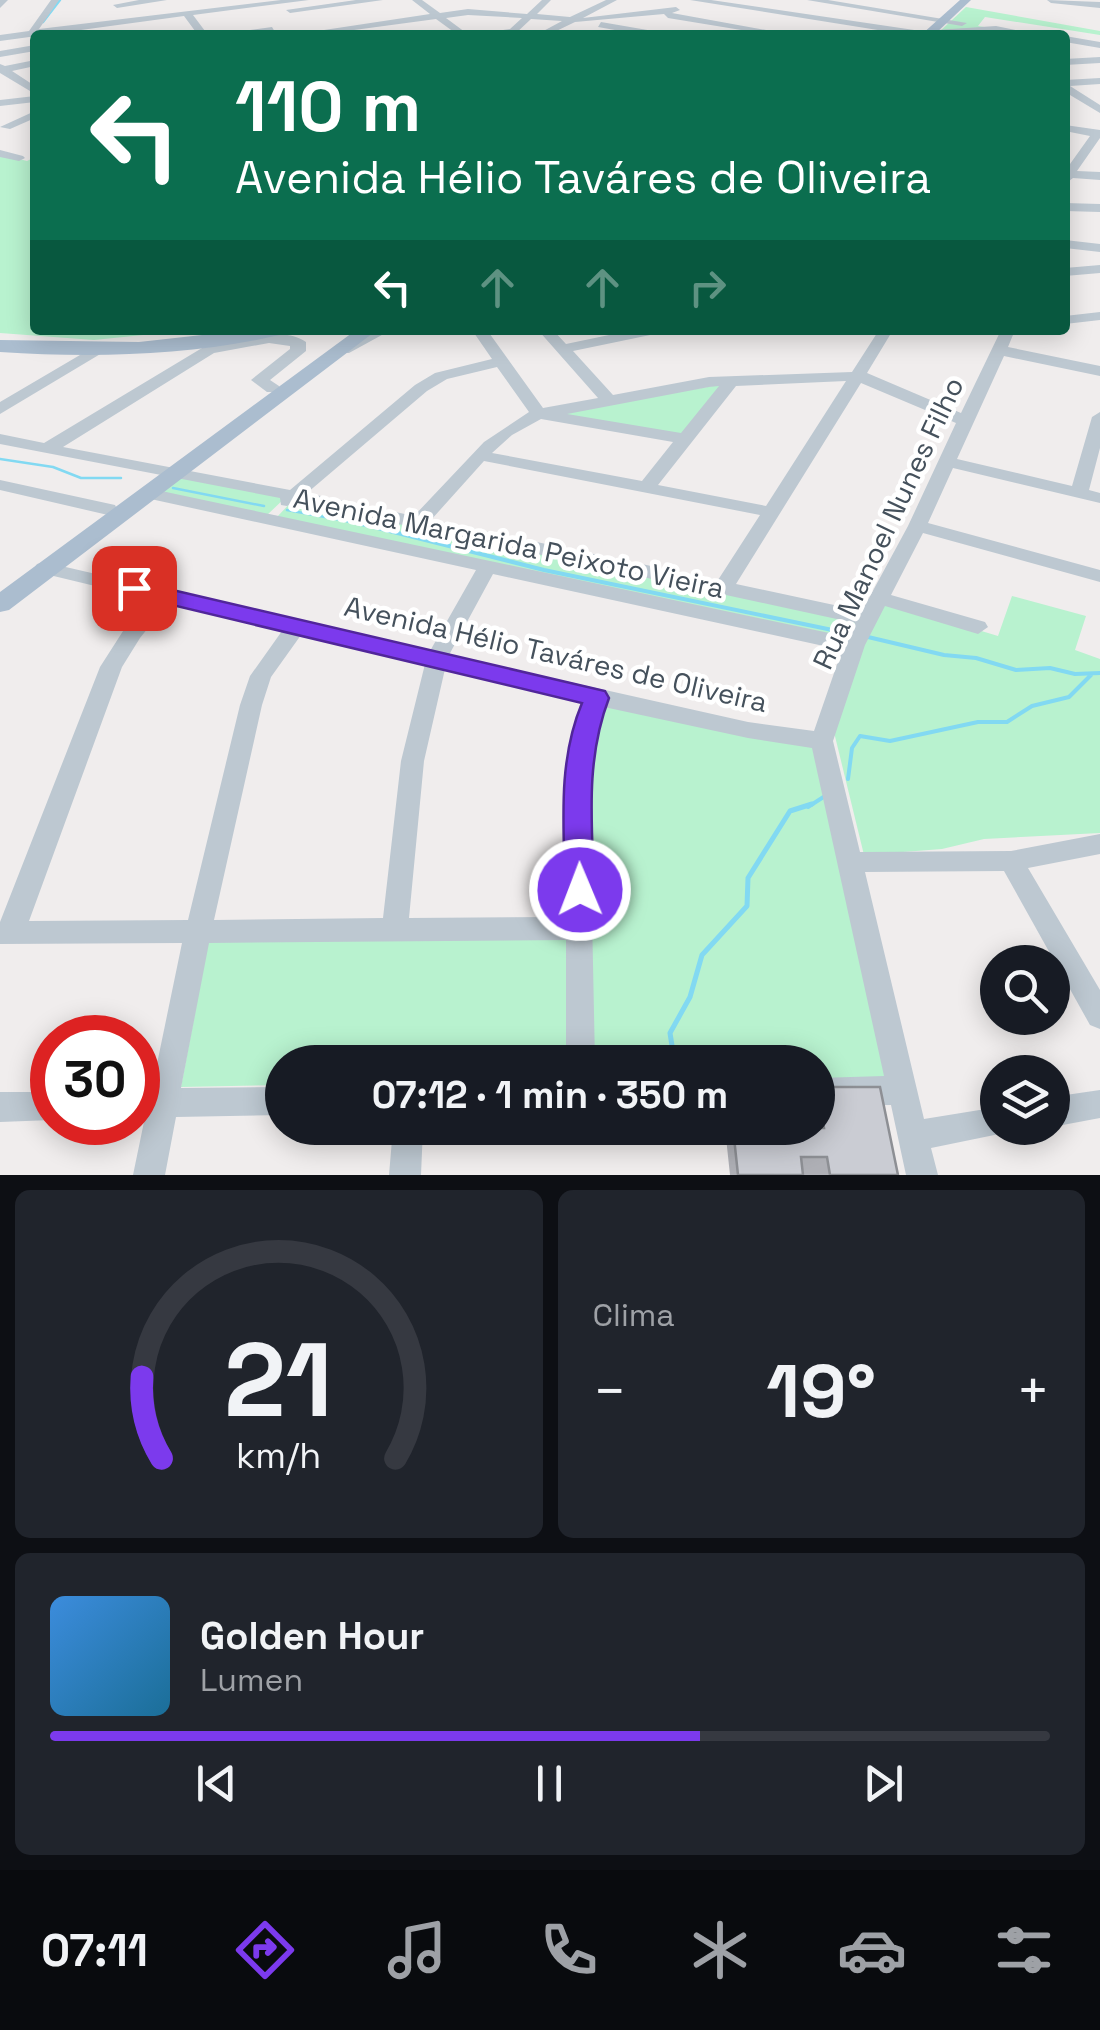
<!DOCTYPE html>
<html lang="pt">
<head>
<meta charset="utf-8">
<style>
	:root { --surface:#171b24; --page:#20242c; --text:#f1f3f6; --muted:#9ea1a6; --line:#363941; --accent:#7c3aed }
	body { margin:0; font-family:"Space Grotesk",sans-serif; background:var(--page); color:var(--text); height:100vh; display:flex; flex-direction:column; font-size:38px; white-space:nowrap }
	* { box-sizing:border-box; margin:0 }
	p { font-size:32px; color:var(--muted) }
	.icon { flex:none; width:55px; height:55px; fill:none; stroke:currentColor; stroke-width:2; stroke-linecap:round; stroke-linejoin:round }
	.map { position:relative; height:1175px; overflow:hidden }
	.side { display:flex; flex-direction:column; gap:15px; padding:15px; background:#0d0f14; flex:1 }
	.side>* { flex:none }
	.banner { position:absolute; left:30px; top:30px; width:1040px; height:305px; border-radius:10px; box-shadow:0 5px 25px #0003; background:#0b6e4f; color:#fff; overflow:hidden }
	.buttons { position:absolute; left:980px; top:945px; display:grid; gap:20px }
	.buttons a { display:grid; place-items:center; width:90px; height:90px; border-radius:50%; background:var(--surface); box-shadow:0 5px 25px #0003; font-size:50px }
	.speed { position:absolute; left:30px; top:1015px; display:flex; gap:20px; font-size:50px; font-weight:700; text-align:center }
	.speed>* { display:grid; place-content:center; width:130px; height:130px; border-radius:50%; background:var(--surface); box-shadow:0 5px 25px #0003; line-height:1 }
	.speed .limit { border:15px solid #d22; background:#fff; color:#111 }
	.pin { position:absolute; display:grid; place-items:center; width:85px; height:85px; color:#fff; margin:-42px; border-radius:20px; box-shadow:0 5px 15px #0006 }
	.me { position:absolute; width:110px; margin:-55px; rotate:359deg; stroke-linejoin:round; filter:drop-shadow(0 0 8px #0008) }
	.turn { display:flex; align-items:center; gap:35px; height:210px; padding:0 40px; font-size:45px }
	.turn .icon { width:130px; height:130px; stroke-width:2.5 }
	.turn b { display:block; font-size:70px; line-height:85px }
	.lanes { display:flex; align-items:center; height:95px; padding:0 40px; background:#0003; justify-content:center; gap:50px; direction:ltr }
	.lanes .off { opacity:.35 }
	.big { font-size:75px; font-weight:600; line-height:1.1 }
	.side .widget { flex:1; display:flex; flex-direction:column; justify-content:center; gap:15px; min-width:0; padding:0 35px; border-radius:15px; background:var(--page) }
	.side .dial { align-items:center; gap:0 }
	.dial svg { height:260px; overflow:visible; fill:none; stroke:var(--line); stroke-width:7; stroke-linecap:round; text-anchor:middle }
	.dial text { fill:var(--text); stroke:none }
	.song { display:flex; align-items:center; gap:30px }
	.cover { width:120px; height:120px; border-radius:15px; background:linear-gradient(135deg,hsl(210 70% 55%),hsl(200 70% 35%)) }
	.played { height:10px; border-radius:5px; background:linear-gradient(90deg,var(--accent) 65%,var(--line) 65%) }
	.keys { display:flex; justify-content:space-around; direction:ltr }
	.heat { display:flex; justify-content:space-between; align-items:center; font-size:55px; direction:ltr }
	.side .tiles { flex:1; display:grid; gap:15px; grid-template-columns:1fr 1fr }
	.widget:last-child { grid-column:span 2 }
	.trip { position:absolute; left:265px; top:1045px; width:570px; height:100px; border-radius:50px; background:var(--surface); box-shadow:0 5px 25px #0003; font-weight:600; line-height:100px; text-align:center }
	.dock { display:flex; height:160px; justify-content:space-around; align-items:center; background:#090b0e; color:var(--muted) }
	.dock .icon { width:70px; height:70px }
	.dock .active { color:var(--accent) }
	.dock b { font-size:45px; color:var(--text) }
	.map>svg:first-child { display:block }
	.green { fill:#b8f2cf }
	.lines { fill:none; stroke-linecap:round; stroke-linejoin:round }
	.stream-far2 { stroke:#82d9f2; stroke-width:2.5 }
	.stream-far1 { stroke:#82d9f2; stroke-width:4 }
	.stream { stroke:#82d9f2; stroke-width:5 }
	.minor { fill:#bdc8d1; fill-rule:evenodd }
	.major { fill:#abbdcf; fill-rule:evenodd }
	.wall { fill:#aeafb5 }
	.building { fill:#caccd3; stroke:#8d8f94; stroke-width:2.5 }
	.route { fill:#7c3aed; stroke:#51269a; stroke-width:2.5 }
	.labels { text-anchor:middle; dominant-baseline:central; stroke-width:9; stroke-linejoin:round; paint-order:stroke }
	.street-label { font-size:28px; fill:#45515c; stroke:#fff }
</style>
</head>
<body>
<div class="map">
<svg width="1100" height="1175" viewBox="0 0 1100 1175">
	<rect width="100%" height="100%" fill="#f0eded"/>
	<path class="green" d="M966,7L1100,31V35L985,17L978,26L1035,35L937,34Z
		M0,154L27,161L35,157V330H192L94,340L0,333Z
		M725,384L681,436L547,414Z
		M183,474L286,497L266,516L158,493Z
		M294,499L859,620L850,641L277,517Z
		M1012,596L1086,616L1075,650L1100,659V833L984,839L942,849L864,855L832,724L882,601L998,636Z
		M599,703L813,745L887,1077L818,1079V1062H590L584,768Z
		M574,933L572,1062H282V1085L181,1087L209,938Z"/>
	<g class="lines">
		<path class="stream-far2" d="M43,22L60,0
			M0,459L53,467L81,478H121
			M173,488L264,506
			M287,510L352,522"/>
		<path class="stream-far1" d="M342,519L544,570L842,632
			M868,637L944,655L976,658L1016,670L1050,668L1075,674L1100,673
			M848,779L852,748L860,736L890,741L978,722H1007L1032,706L1069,697L1091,675
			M808,807L825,796"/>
		<path class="stream" d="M680,1062L673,1052L670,1033L690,997L702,955L747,906L748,878L790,811L812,804"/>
		<path class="minor" d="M0,0H8L0,8Z
			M51,0H59L39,29L281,0H309L193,15L208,35H198L184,16L0,41V35L29,31Z
			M139,0H167L117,8L113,5Z
			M356,0H383L290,13L286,10Z
			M412,0H422L440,13L468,9L527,14L542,0H551L537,14L570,17L606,0H617L583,18L676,7L680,10L672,13L793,35H771L668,18L664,14L575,22L548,35H536L562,21L531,19L514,35H469L510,29L522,18L468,15L446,18L469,35H458L436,19L317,35H291L430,14Z
			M690,0H711L921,31L996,26L1041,35H909Z
			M807,0H828L967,23L962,26Z
			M1047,0L1100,2V8L1051,3Z
			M601,22L659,32L664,35H643L598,27Z
			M272,27L275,32L230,35L235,32Z
			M1065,36L1100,42V48L1065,42Z
			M35,45V51L0,57V51Z
			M1100,57V63L1065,65V59Z
			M35,60V66L12,71L35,86V94L0,73V64L5,66Z
			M1100,78V84L1070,86L1100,105V113L1065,92V80Z
			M35,96V102L0,106V100Z
			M35,111V118L10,129L0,127Z
			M1065,125L1100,130V138L1077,171L1100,172V180L1073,178L1065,184V171L1090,136L1065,131Z
			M0,150L23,156L25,158L19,161L0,157Z
			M1065,203L1100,204V212L1065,211Z
			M1065,240L1100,244V252L1065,248Z
			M1100,265V273L1065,276V268Z
			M1100,312V320L1065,324V316Z
			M372,330H391L349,353H339L336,350Z
			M472,330H487L543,408L598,398L538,330H553L566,344L633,330H662L655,334L573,351L613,395L709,377L852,372L879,330H893L867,373L961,413L1001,330H1015L1008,347L1100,366V376L1004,356L957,459L1072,486L1092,417L1100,412V448L1089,490L1100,493V503L953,468L928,523L1100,570V582L923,533L891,595L985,622L988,627L978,634L885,606L865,645L833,741L860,852L1011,851L1100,834V854L1028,868L1100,990V1029L1090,1025L1004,871L865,872L924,1119L998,1107V1128H1011L1009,1132L931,1148L938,1175H906L891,1105L818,1106V1078L884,1076L812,748L748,738L604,707L594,731L589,766L595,1062H566V940L209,943L181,1088L282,1087V1115L176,1117L165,1175H133L145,1117H138V1089L152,1088L182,943L0,944V922L100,667L125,628L149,599L37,572L34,568L37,564L44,562L430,651L476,570L146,498L143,494L146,490L152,489L848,637L855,623L297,502L287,506L281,505L280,498L0,444V434L44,443L217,339C222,338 227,340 232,341C258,342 281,326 306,342V351L270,380L279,386V392H267L251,380L290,349V346L269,343L214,353L63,447L290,490L415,385L435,373L492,359ZM497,367L529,412L484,442L414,516L307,493L427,391L447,379ZM846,381L766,506L658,485L736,386ZM861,383L956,423L908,526L862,611L736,584ZM719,386L681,433L567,414L709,387ZM541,419L673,442L642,481L492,453L512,435ZM484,461L760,515L718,580L431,520ZM493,574L842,650L814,731L748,722L449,655ZM168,603L282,631L250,676L240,705L188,920L29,921L122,667L140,638ZM301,635L425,664L401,761L383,918L214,920L262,705L271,677ZM445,669L583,702C556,770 566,845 566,917L409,918L424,761Z
			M97,345L102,347V353L0,414V402Z
			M0,480L115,505L117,509L108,515L0,490Z
			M1100,1090V1118L1052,1127V1097Z
			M0,1092H52V1120L0,1122Z
			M393,1128H423L421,1175H389Z"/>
		<path class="major" d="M960,0H971L934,35H921Z
			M247,330H286L284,334C191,356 94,358 0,352V340L139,342Z
			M356,330H377L9,610L0,612V592Z"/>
	</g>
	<path class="wall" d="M818,1087L898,1175H730L725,1128H818Z"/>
	<path class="building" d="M818,1087H880L898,1175H830L827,1157H801L803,1175H738L733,1128H824Z"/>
	<path class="route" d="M134,581L605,691L609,698C585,761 592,823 594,890L590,898L580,902L569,898L565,890C564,826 557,763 582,703L126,594L122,588L126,583Z"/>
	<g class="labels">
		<g class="street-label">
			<text transform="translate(888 523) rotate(-65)">Rua Manoel Nunes Filho</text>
			<text transform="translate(509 543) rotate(12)">Avenida Margarida Peixoto Vieira</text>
			<text transform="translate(556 654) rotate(13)">Avenida Hélio Taváres de Oliveira</text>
		</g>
	</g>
</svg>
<div class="buttons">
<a><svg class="icon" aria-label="search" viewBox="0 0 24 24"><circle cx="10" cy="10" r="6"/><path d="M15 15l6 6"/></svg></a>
<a><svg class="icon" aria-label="layers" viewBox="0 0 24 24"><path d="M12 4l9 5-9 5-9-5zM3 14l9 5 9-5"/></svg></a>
</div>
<div class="speed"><div class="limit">30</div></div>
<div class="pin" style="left:134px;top:588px;background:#d93025"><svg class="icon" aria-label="arrive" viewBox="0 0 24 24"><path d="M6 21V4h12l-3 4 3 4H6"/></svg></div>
<svg class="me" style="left:580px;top:890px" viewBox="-20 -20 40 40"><circle r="17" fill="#7c3aed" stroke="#fff" stroke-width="3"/><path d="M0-11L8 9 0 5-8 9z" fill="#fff"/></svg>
<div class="trip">07:12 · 1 min · 350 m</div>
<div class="banner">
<div class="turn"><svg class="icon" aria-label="left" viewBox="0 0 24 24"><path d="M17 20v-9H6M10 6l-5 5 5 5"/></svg><div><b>110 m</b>Avenida Hélio Taváres de Oliveira</div></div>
<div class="lanes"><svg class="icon" aria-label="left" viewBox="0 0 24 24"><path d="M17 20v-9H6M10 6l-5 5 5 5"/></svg><svg class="icon off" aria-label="ahead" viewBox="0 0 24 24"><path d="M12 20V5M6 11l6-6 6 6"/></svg><svg class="icon off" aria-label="ahead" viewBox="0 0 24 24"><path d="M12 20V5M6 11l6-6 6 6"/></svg><svg class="icon off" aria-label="right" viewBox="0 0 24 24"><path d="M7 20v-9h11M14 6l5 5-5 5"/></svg></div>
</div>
</div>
<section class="side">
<div class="tiles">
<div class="widget dial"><svg viewBox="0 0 100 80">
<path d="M14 69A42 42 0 1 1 86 69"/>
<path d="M14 69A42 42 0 0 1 8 44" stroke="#7c3aed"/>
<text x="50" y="56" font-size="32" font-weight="700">21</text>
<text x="50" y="72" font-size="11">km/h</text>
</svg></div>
<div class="widget"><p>Clima</p>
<div class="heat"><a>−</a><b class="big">19°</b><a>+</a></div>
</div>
<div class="widget">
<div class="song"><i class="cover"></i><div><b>Golden Hour</b><p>Lumen</p></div></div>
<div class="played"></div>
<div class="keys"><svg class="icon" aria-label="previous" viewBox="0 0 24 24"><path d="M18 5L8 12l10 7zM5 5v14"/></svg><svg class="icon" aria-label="pause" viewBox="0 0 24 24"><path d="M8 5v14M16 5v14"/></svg><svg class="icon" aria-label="next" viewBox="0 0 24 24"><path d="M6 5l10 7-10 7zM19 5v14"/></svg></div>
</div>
</div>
</section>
<nav class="dock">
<b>07:11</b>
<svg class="icon active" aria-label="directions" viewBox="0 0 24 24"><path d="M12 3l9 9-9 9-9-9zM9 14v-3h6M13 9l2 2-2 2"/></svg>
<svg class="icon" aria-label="music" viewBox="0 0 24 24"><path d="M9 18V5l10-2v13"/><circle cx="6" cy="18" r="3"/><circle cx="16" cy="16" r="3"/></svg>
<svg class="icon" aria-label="phone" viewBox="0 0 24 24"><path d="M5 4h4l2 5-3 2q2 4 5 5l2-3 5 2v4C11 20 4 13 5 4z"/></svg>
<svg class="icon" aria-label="climate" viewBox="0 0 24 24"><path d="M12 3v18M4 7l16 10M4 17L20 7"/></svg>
<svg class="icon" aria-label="car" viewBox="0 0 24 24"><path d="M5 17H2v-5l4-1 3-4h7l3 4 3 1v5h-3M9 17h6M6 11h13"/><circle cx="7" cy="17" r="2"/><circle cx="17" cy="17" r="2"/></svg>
<svg class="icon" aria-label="filters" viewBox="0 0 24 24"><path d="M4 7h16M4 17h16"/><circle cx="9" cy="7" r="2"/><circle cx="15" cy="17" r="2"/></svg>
</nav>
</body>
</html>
